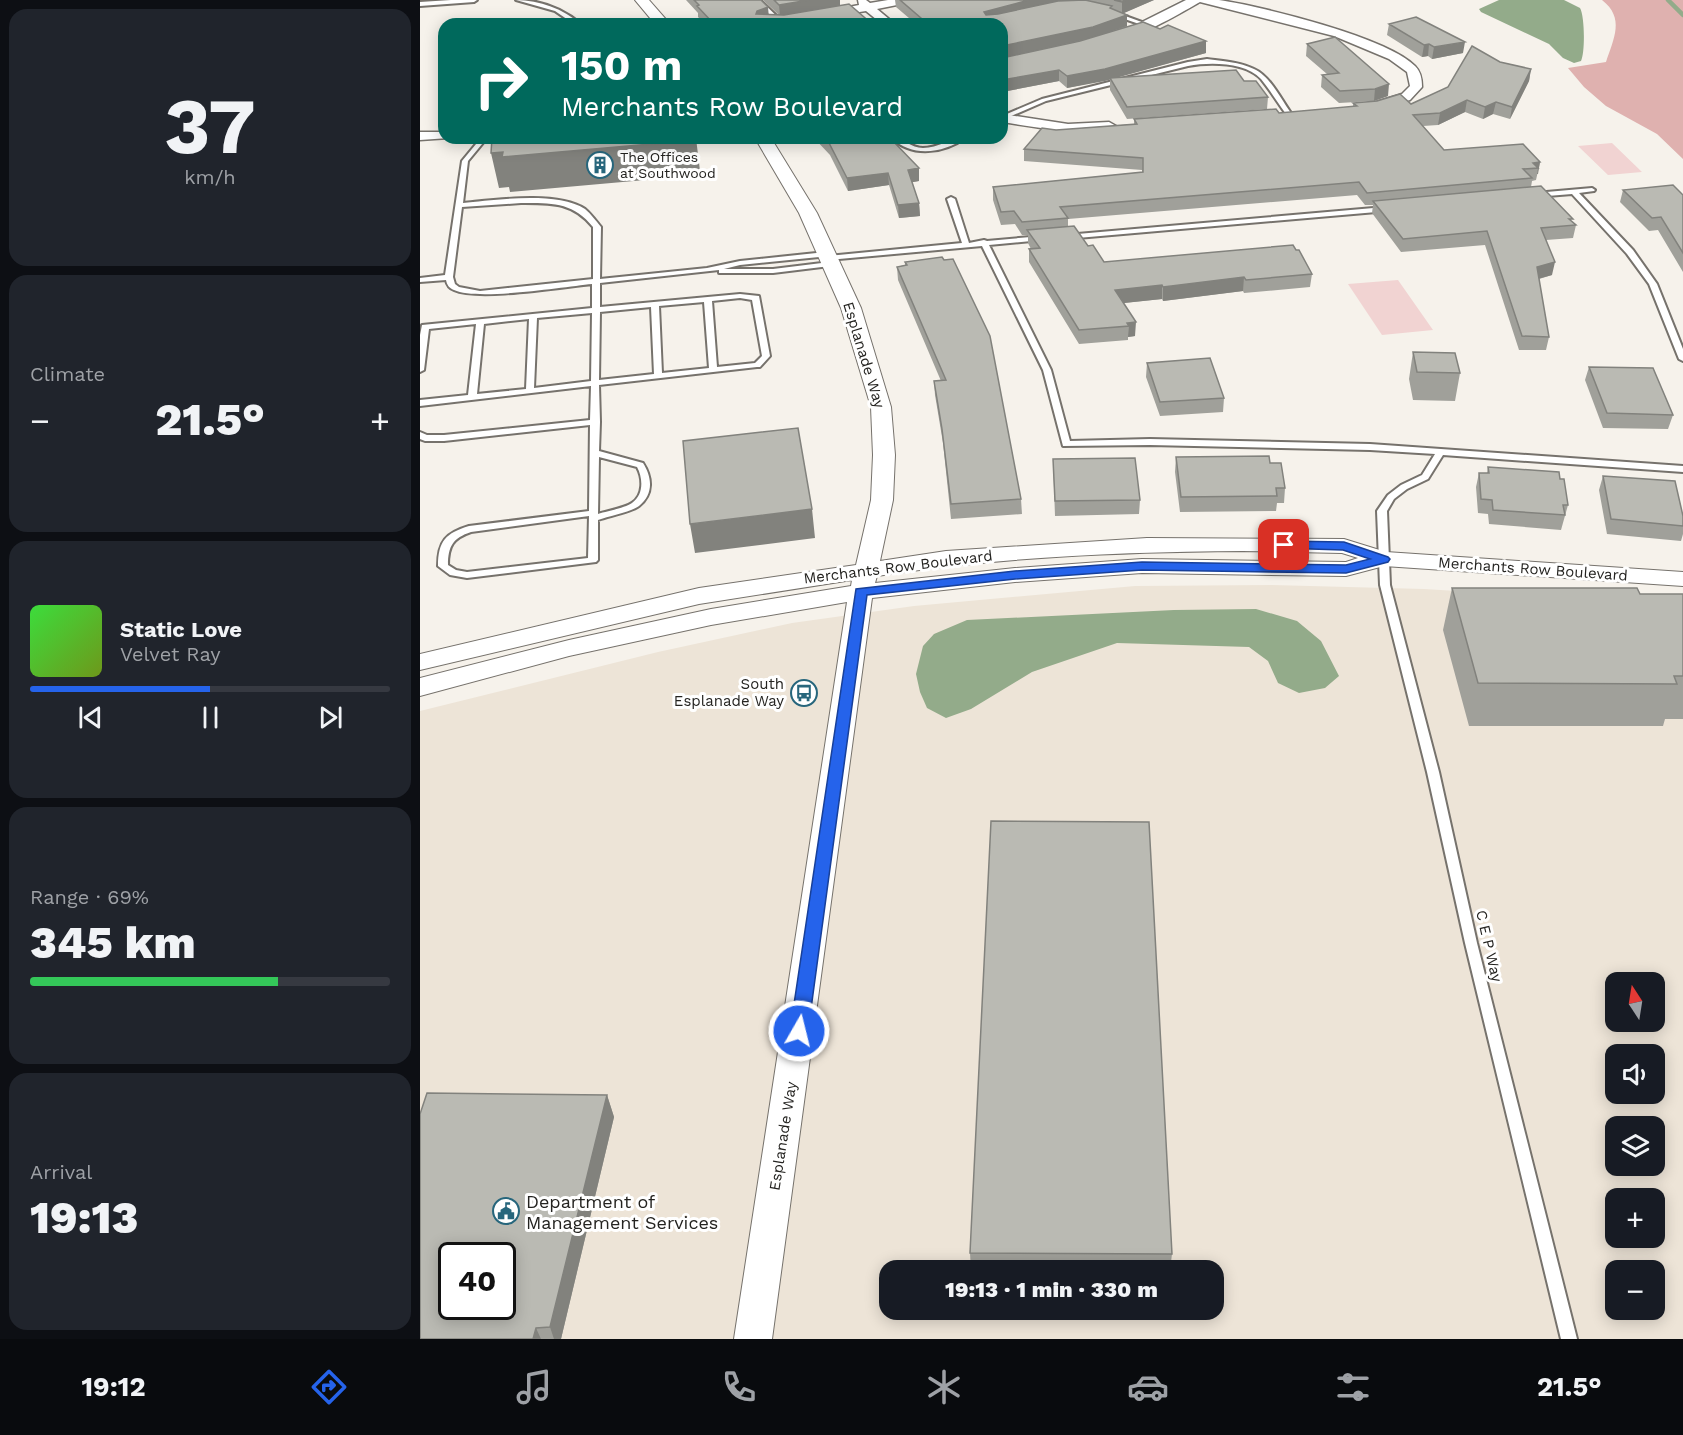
<!DOCTYPE html>
<html lang="en">
<head>
<meta charset="utf-8">
<style>
	:root { --surface:#171b24; --page:#20242c; --text:#f1f3f6; --muted:#9ea1a6; --line:#363941; --accent:#2563eb }
	body { margin:0; font-family:"Work Sans",sans-serif; background:var(--page); color:var(--text); height:100vh; display:flex; flex-direction:column; font-size:22px; white-space:nowrap }
	* { box-sizing:border-box; margin:0 }
	p { font-size:20px; color:var(--muted) }
	.icon { flex:none; width:33px; height:33px; fill:none; stroke:currentColor; stroke-width:2; stroke-linecap:round; stroke-linejoin:round }
	.map { position:relative; flex:1; overflow:hidden }
	.drawer { display:flex; flex-direction:column; gap:9px; padding:9px; background:#0d0f14; width:420px }
	.drawer>* { flex:none }
	.guide { position:absolute; left:18px; top:18px; width:570px; height:126px; border-radius:18px; box-shadow:0 3px 15px #0003; background:#00695c; color:#fff; overflow:hidden }
	.needle { width:39px; rotate:348deg }
	.controls { position:absolute; left:1185px; top:972px; display:grid; gap:12px }
	.controls a { display:grid; place-items:center; width:60px; height:60px; border-radius:12px; background:var(--surface); box-shadow:0 3px 15px #0003; font-size:30px }
	.speed { position:absolute; left:18px; top:1242px; display:flex; gap:12px; font-size:30px; font-weight:700; text-align:center }
	.speed>* { display:grid; place-content:center; width:78px; height:78px; border-radius:50%; background:var(--surface); box-shadow:0 3px 15px #0003; line-height:1 }
	.speed .limit { border:3px solid #111; border-radius:9px; background:#fff; color:#111 }
	.pin { position:absolute; display:grid; place-items:center; width:51px; height:51px; color:#fff; margin:-26px; border-radius:12px; box-shadow:0 3px 9px #0006 }
	.me { position:absolute; width:66px; margin:-33px; rotate:8deg; stroke-linejoin:round; filter:drop-shadow(0 0 4px #0008) }
	.turn { display:flex; align-items:center; gap:21px; height:126px; padding:0 24px; font-size:27px }
	.turn .icon { width:78px; height:78px; stroke-width:2.5 }
	.turn b { display:block; font-size:42px; line-height:51px }
	.big { font-size:45px; font-weight:800; line-height:1.1 }
	.drawer .tile { flex:1; display:flex; flex-direction:column; justify-content:center; gap:9px; min-width:0; padding:0 21px; border-radius:18px; background:var(--page) }
	.drawer .dial { align-items:center; gap:0 }
	.dial b { font-size:78px; line-height:1 }
	.song { display:flex; align-items:center; gap:18px }
	.cover { width:72px; height:72px; border-radius:9px; background:linear-gradient(135deg,hsl(120 70% 55%),hsl(80 70% 35%)) }
	.played { height:6px; border-radius:3px; background:linear-gradient(90deg,var(--accent) 50%,var(--line) 50%) }
	.keys { display:flex; justify-content:space-around; direction:ltr }
	.heat { display:flex; justify-content:space-between; align-items:center; font-size:33px; direction:ltr }
	.charge { height:9px; border-radius:4px; background:linear-gradient(90deg,#34c759 69%,var(--line) 0) }
	.trip { position:absolute; left:459px; top:1260px; width:345px; height:60px; border-radius:18px; background:var(--surface); box-shadow:0 3px 15px #0003; font-weight:800; line-height:60px; text-align:center }
	.menu { display:flex; height:96px; justify-content:space-around; align-items:center; background:#090b0e; color:var(--muted) }
	.menu .icon { width:42px; height:42px }
	.menu .current { color:var(--accent) }
	.menu b { font-size:27px; color:var(--text) }
	main { display:flex; flex:1; min-height:0 }
	.map>svg:first-child { display:block }
	.built { fill:#ede4d7; fill-rule:evenodd }
	.green { fill:#f1d3d2 }
	.forest { fill:#dfb1af }
	.water { fill:#93ab8a }
	.lines { fill:none; stroke-linecap:round; stroke-linejoin:round }
	.stream { stroke:#93ab8a; stroke-width:4.5 }
	.service-casing { stroke:#76726c; stroke-width:4 }
	.minor-casing { stroke:#76726c; stroke-width:3 }
	.tertiary-casing { stroke:#76726c; stroke-width:2 }
	.service { fill:#fff; fill-rule:evenodd }
	.minor { fill:#fff; fill-rule:evenodd }
	.tertiary { fill:#fff; fill-rule:evenodd }
	.wall { fill:#a0a09a }
	.shaded-wall { fill:#82827d }
	.building { fill:#babab3; stroke:#82827d; stroke-width:1.5; fill-rule:evenodd }
	.route { fill:#2563eb; stroke:#184099; stroke-width:1.5 }
	.labels { text-anchor:middle; dominant-baseline:central; stroke-width:6; stroke-linejoin:round; paint-order:stroke }
	.far-poi-label { font-size:14px; fill:#242320; stroke:#fff; text-anchor:start }
	.street-label { font-size:15px; fill:#242320; stroke:#fff }
	.poi-label { font-size:15px; fill:#242320; stroke:#fff; text-anchor:end }
	.near-poi-label { font-size:18px; fill:#242320; stroke:#fff; text-anchor:start }
</style>
</head>
<body>
<main>
<section class="drawer">
<div class="tile dial"><b>37</b><p>km/h</p></div>
<div class="tile"><p>Climate</p>
<div class="heat"><a>−</a><b class="big">21.5°</b><a>+</a></div>
</div>
<div class="tile">
<div class="song"><i class="cover"></i><div><b>Static Love</b><p>Velvet Ray</p></div></div>
<div class="played"></div>
<div class="keys"><svg class="icon" aria-label="previous" viewBox="0 0 24 24"><path d="M18 5L8 12l10 7zM5 5v14"/></svg><svg class="icon" aria-label="pause" viewBox="0 0 24 24"><path d="M8 5v14M16 5v14"/></svg><svg class="icon" aria-label="next" viewBox="0 0 24 24"><path d="M6 5l10 7-10 7zM19 5v14"/></svg></div>
</div>
<div class="tile"><p>Range · 69%</p><b class="big">345 km</b><div class="charge"></div></div>
<div class="tile"><p>Arrival</p><b class="big">19:13</b></div>
</section>
<div class="map">
<svg width="1263" height="1339" viewBox="0 0 1263 1339">
	<rect width="100%" height="100%" fill="#f6f2eb"/>
	<path class="built" d="M852,585L1004,589L1263,605V1339H0V711L238,652L372,623L494,606L715,586ZM1196,982H1234V1022H1196ZM1196,1054H1234V1094H1196ZM1196,1126H1234V1166H1196ZM1196,1198H1234V1238H1196ZM32,1256H82V1306H32ZM470,1270H794V1310H470ZM1196,1270H1234V1310H1196Z"/>
	<path class="green" d="M1192,143L1222,172L1188,175L1158,146Z
		M978,280L1013,330L962,335L928,284Z"/>
	<path class="forest" d="M1182,0H1263V159L1237,134L1186,106L1164,87L1148,68L1186,62C1194,38 1205,18 1182,0Z"/>
	<path class="water" d="M1079,0H1144L1160,8C1165,17 1165,53 1161,61L1154,63L1143,58L1129,44L1061,12L1059,9Z
		M836,609L877,621L901,641L919,676L905,688L879,693L858,683L848,661L829,647L697,643L612,672L551,709L526,718L507,708L500,692L496,674L503,646L514,634L547,620L754,610Z"/>
	<g class="lines">
		<path class="stream" d="M1248,0L1263,15"/>
		<defs>
			<path id="service" d="M31,0H57L54,2L0,6V2Z
				M96,0C120,0 143,9 161,24H154L135,11Z
				M334,0H340L365,24H359Z
				M693,13H697L730,25L725,26L693,15Z
				M787,59C802,61 820,62 834,69C850,76 861,99 871,113L866,114C858,103 850,90 841,79C825,62 790,62 768,66L626,101L582,120V116L622,99L768,62Z
				M61,138H67L48,161L43,203C75,200 137,191 165,209C171,214 176,221 181,227L180,279L287,268L320,261L406,252L410,254L409,256L320,265L304,269H353L410,262L414,264L410,266L353,273H299V270L180,283V307L320,294L339,296L350,356L340,367H337L179,385L180,422L179,451L223,463C232,477 234,494 219,506C211,512 189,516 178,520V560L176,562L47,578L30,575L18,566C18,541 26,533 49,526L169,511L170,425L24,441H5L0,439V432L7,435H24L170,420L171,386L0,406V400L48,395L56,324L9,329L4,370L0,372V335L2,325L172,308V284C142,287 58,301 34,290C29,288 27,285 26,280L0,282V278L25,275L42,161ZM101,203C132,203 153,202 173,227V279L60,291L39,287L35,284L33,277L42,207ZM320,298L332,300L342,356L335,363L297,367L292,301ZM284,302L289,368L242,373L239,306ZM231,307L234,374L179,380L180,312ZM172,313L171,381L114,388L117,318ZM109,319L106,389L57,394L64,324ZM179,457L217,467C223,478 224,495 212,503C205,508 187,511 178,514ZM169,516L168,558L47,572L36,570L28,565C28,546 33,538 51,532Z
				M472,138C483,138 491,148 503,148C518,148 531,138 545,138C524,153 492,158 472,138Z
				M1172,188L1175,190L1174,191L1159,193L1213,250L1237,284L1263,349V361L1259,359L1229,284L1207,254L1152,194L1115,197L1111,195L1115,193Z
				M531,197L535,199L549,243L564,240L567,241L622,236L626,238L622,240L569,245L631,370L650,441L730,439L950,444L1263,466V472L1023,455L1008,479L987,489L974,499L967,511L970,585L1019,772L1057,943L1157,1339H1141L1045,943L1007,772L960,585L957,511L968,495L981,485L1002,475L1015,454L950,450L730,445L643,446L623,370L562,246L408,260L404,258L408,256L542,243L527,199Z
				M965,207H968V211L646,239L642,237L646,235Z"/>
			<path id="minor" d="M438,0H446L450,3L468,0H493L487,3L457,9L475,24H462L446,11L408,17L402,14L408,11L439,5Z
				M766,0C777,0 788,0 799,0C840,6 967,37 995,66C1001,72 1002,79 1002,87L990,100L957,110L953,109L951,106L953,103L982,94L990,86L987,72L969,59L914,36L780,2C764,11 715,41 698,37L696,35Z
				M582,114L648,124L689,122L696,126C680,140 604,125 582,122Z
				M0,132H24V138H29L0,140Z"/>
			<path id="tertiary" d="M215,0H229L250,24H235Z
				M335,138H351L397,213L441,308L471,407L475,455L473,500L460,561L526,551L727,538L924,539L966,552L1263,572V586L964,566L926,576L722,573L595,582L452,598L352,1339H314L427,602L291,625L149,656L0,696V678L149,640L291,609L431,586L432,580L279,604L0,670V654L279,588L436,565L451,500L453,455L451,407L421,308L379,213ZM823,551L922,553L938,558L926,562L722,559L595,568L455,583L457,576C578,557 701,552 823,551Z"/>
		</defs>
		<use href="#service" class="service-casing"/>
		<use href="#minor" class="minor-casing"/>
		<use href="#tertiary" class="tertiary-casing"/>
		<use href="#service" class="service"/>
		<use href="#minor" class="minor"/>
		<use href="#tertiary" class="tertiary"/>
	</g>
	<path class="wall" d="M266,0H341L349,15H359L343,0H420V5L452,24H285L278,17V13Z
		M475,0H734L703,13L707,15V26L740,29L786,41V53L694,78L824,81L848,97L847,109L707,119L690,90V79L647,88L639,81L582,92V58L662,40L582,58V24H496L476,7Z
		M969,24L1043,53L1012,59L1008,56L1002,57L967,35Z
		M887,44L968,96L954,101L919,103L901,87L902,75L907,74L886,56Z
		M1080,62L1111,69L1109,81L1090,119L1073,114L1063,119L1045,112L1018,125L1003,126L1024,150L1120,162L1116,180L1112,181L1111,187L1156,225L1153,238L1126,240L1132,275L1119,279L1129,337L1126,350H1099L1065,245L981,252L952,213L953,205H945L937,195L648,219V226L684,262L892,274L890,287L824,293L823,291L743,301L742,299L703,303L715,336L708,337V340L659,344L609,262V249H611L608,243V235H602L595,224L581,225L573,200V187L722,172V170L604,161V149L636,130L714,124V119L859,113L933,107V103L991,104L1028,87Z
		M394,138H470L499,181L492,182L499,203L500,216L479,218L469,185L428,191L410,155Z
		M1203,190L1263,195V272L1238,230L1229,231L1200,202Z
		M485,262L601,499L602,514L531,519L523,443L515,395L514,381H521L478,280L477,267L485,265Z
		M993,352L1040,373L1035,401L993,400L989,379Z
		M727,363L804,398L803,412L740,416L726,377Z
		M1169,367L1253,415L1248,429L1183,428L1165,380Z
		M756,457L850,463L865,488L864,503H857L856,511L760,512L755,472Z
		M633,459L720,500L719,514L635,516Z
		M1068,467L1140,479L1148,505L1141,530L1069,524L1068,514L1058,513L1056,487L1059,473H1067Z
		M1183,476L1263,516V534L1261,541L1187,534L1179,490Z
		M1032,588L1220,594H1263V719H1245L1243,726H1049L1023,630Z
		M187,1095L194,1117L141,1339H0Z
		M550,1253L752,1254L750,1270H551Z"/>
	<path class="shaded-wall" d="M389,0H420V6L360,16L359,5Z
		M609,0H665L564,23V12Z
		M708,0H734L702,14V2Z
		M348,7L349,18L336,14L337,11Z
		M707,15V26L672,38L582,58V46Z
		M786,41V53L685,81L647,88V76Z
		M1045,42L1043,53L1012,59L1014,47Z
		M1009,44L1008,56L1002,57L1004,45Z
		M1111,69L1109,81L1090,119L1092,107Z
		M639,70V81L582,92V80Z
		M969,84L968,96L954,101L955,89Z
		M1047,100L1045,112L1018,125L1020,113Z
		M1076,102L1073,114L1063,119L1065,107Z
		M265,138H276L280,171L270,172V176L90,192L89,187L79,188L71,153Z
		M1120,162L1118,174H1117L1118,168L1113,163Z
		M499,168V181L488,183V170Z
		M468,173L469,185L428,191L427,178Z
		M499,203L500,216L479,218L478,205Z
		M1135,262L1132,275L1114,280L1117,267Z
		M824,277L823,291L743,301V287Z
		M742,285V299L695,304V290Z
		M716,322L715,336L708,337L709,326L707,323Z
		M392,509L395,538L275,553L270,524Z
		M187,1095L194,1117L141,1339H134L130,1327Z
		M116,1328L121,1339H113Z"/>
	<path class="building" d="M274,0H341L348,7L337,11L336,14L364,15L429,4L452,24H294L277,6L279,5Z
		M354,0H389L359,5Z
		M480,0H609L564,12L566,15L578,14L638,1L665,0L692,6L690,8L707,15L673,27L582,46V24H508Z
		M694,0H708L702,2Z
		M996,17L1045,42L1014,47L1009,44L1004,45L969,24Z
		M723,22L740,29L748,25L786,41L685,69L647,76L639,70L582,80V58L660,41Z
		M915,37L969,84L955,89L920,91L902,75L919,73L887,44Z
		M1052,46L1080,62L1111,69L1092,107L1076,102L1065,107L1047,100L1020,113L993,115L1024,150L1103,144L1120,162L1113,163L1118,168L1103,169L1112,178L947,193L939,182L640,207L648,218L602,222L594,211L581,212L573,187L723,172V158L604,149L622,128L636,130L717,124L714,119L856,109L859,113L937,106L933,103L957,101L980,94L991,104L1028,87Z
		M816,70L824,81H836L848,97L707,107L690,78Z
		M72,138H265V141L82,157L83,152L71,153Z
		M404,138H470L499,168L488,170L499,203L478,205L468,173L427,178L409,143Z
		M1253,185L1263,195V253L1241,217L1232,218L1203,190Z
		M1121,186L1153,219H1149L1156,225L1121,228L1135,262L1117,267L1129,337L1102,336L1067,231L983,239L953,201Z
		M654,226L668,246L673,245L684,262L873,245L876,250H879L892,274L826,280L824,277L743,287L742,285L695,290L716,322L707,323L709,326L659,330L609,249L620,248L607,230Z
		M522,257L524,260L533,259L570,336L601,499L531,504L522,429L514,381L526,380L477,267L487,265L485,262Z
		M993,352L1035,353L1040,373L997,372Z
		M790,358L804,398L740,402L727,363Z
		M1169,367L1233,368L1253,415L1187,413Z
		M378,428L392,509L270,524L263,441Z
		M849,456L850,463H861L865,488H856L857,496L761,497L756,457Z
		M715,458L720,500L635,501L633,459Z
		M1068,467L1139,472L1140,479H1144L1148,505H1143L1145,515L1073,510L1072,500L1061,499L1059,473H1069Z
		M1183,476L1255,481L1263,516V526L1191,519Z
		M1032,588H1217L1220,594H1263V676H1254L1257,684L1058,683Z
		M571,821L729,822L752,1254L550,1253Z
		M7,1093L187,1095L130,1327L116,1328L113,1339H0V1114ZM32,1256H82V1306H32Z"/>
	<path class="route" d="M864,541L924,542L968,557L970,559L968,562L926,573L722,570L595,579L447,595L388,1031L385,1036L379,1038L373,1036L370,1031L436,589L595,571L722,562L926,565L950,559L923,550L859,548L857,545L859,542Z"/>
	<defs>
		<symbol id="building-ring" viewBox="-11 -11 22 22"><circle r="9.5" fill="#fff" stroke="#27667c" stroke-width="1.5"/><path d="M-4-6H4V6H1V3H-1V6H-4ZM-2.5-4.3h1.7v1.8h-1.7ZM.8-4.3h1.7v1.8H.8ZM-2.5-1h1.7V.8h-1.7ZM.8-1h1.7V.8H.8Z" fill="#27667c"/></symbol>
		<symbol id="bus-ring" viewBox="-11 -11 22 22"><circle r="9.5" fill="#fff" stroke="#27667c" stroke-width="1.5"/><path d="M-5-6H5V4H4V6H2V4H-2V6H-4V4H-5ZM-3.5-4V0h7V-4ZM-3.5 1.2v1.5H-2V1.2ZM2 1.2v1.5H3.5V1.2Z" fill="#27667c"/></symbol>
		<symbol id="civic-ring" viewBox="-11 -11 22 22"><circle r="9.5" fill="#fff" stroke="#27667c" stroke-width="1.5"/><path d="M-.6-6.5H3V-4.5H.6V-3L4-1V1h2V6H-6V1h2V-1L-.6-3ZM-1.2 2.5V6h2.4V2.5Z" fill="#27667c"/></symbol>
	</defs>
	<g fill-rule="evenodd">
		<use href="#building-ring" x="165" y="150" width="30" height="30"/>
		<use href="#bus-ring" x="369" y="678" width="30" height="30"/>
		<use href="#civic-ring" x="71" y="1196" width="30" height="30"/>
	</g>
	<g class="labels">
		<g class="far-poi-label">
			<text x="200" y="157">The Offices<tspan x="200" dy="16">at Southwood</tspan></text>
		</g>
		<g class="street-label">
			<text transform="translate(444 355) rotate(73)">Esplanade Way</text>
			<text transform="translate(478 567) rotate(-7)">Merchants Row Boulevard</text>
			<text transform="translate(1113 569) rotate(4)">Merchants Row Boulevard</text>
			<text transform="translate(1069 946) rotate(77)">C E P Way</text>
			<text transform="translate(363 1136) rotate(-81)">Esplanade Way</text>
		</g>
		<g class="poi-label">
			<text x="364" y="684">South<tspan x="364" dy="17">Esplanade Way</tspan></text>
		</g>
		<g class="near-poi-label">
			<text x="106" y="1201">Department of<tspan x="106" dy="21">Management Services</tspan></text>
		</g>
	</g>
</svg>
<div class="controls">
<a><svg class="needle" viewBox="-14 -14 28 28"><path d="M0-13l5 13h-10z" fill="#e53935"/><path d="M0 13l5-13h-10z" fill="#9ea1a6"/></svg></a>
<a><svg class="icon" aria-label="sound" viewBox="0 0 24 24"><path d="M4 9h4l5-4v14l-5-4H4zM17 9q2 3 0 6"/></svg></a>
<a><svg class="icon" aria-label="layers" viewBox="0 0 24 24"><path d="M12 4l9 5-9 5-9-5zM3 14l9 5 9-5"/></svg></a>
<a>+</a>
<a>−</a>
</div>
<div class="speed"><div class="limit">40</div></div>
<div class="pin" style="left:864px;top:545px;background:#d93025"><svg class="icon" aria-label="arrive" viewBox="0 0 24 24"><path d="M6 21V4h12l-3 4 3 4H6"/></svg></div>
<svg class="me" style="left:379px;top:1031px" viewBox="-20 -20 40 40"><circle r="17" fill="#2563eb" stroke="#fff" stroke-width="3"/><path d="M0-11L8 9 0 5-8 9z" fill="#fff"/></svg>
<div class="trip">19:13 · 1 min · 330 m</div>
<div class="guide">
<div class="turn"><svg class="icon" aria-label="right" viewBox="0 0 24 24"><path d="M7 20v-9h11M14 6l5 5-5 5"/></svg><div><b>150 m</b>Merchants Row Boulevard</div></div>
</div>
</div>
</main>
<nav class="menu">
<b>19:12</b>
<svg class="icon current" aria-label="directions" viewBox="0 0 24 24"><path d="M12 3l9 9-9 9-9-9zM9 14v-3h6M13 9l2 2-2 2"/></svg>
<svg class="icon" aria-label="music" viewBox="0 0 24 24"><path d="M9 18V5l10-2v13"/><circle cx="6" cy="18" r="3"/><circle cx="16" cy="16" r="3"/></svg>
<svg class="icon" aria-label="phone" viewBox="0 0 24 24"><path d="M5 4h4l2 5-3 2q2 4 5 5l2-3 5 2v4C11 20 4 13 5 4z"/></svg>
<svg class="icon" aria-label="climate" viewBox="0 0 24 24"><path d="M12 3v18M4 7l16 10M4 17L20 7"/></svg>
<svg class="icon" aria-label="car" viewBox="0 0 24 24"><path d="M5 17H2v-5l4-1 3-4h7l3 4 3 1v5h-3M9 17h6M6 11h13"/><circle cx="7" cy="17" r="2"/><circle cx="17" cy="17" r="2"/></svg>
<svg class="icon" aria-label="filters" viewBox="0 0 24 24"><path d="M4 7h16M4 17h16"/><circle cx="9" cy="7" r="2"/><circle cx="15" cy="17" r="2"/></svg>
<b>21.5°</b>
</nav>
</body>
</html>
